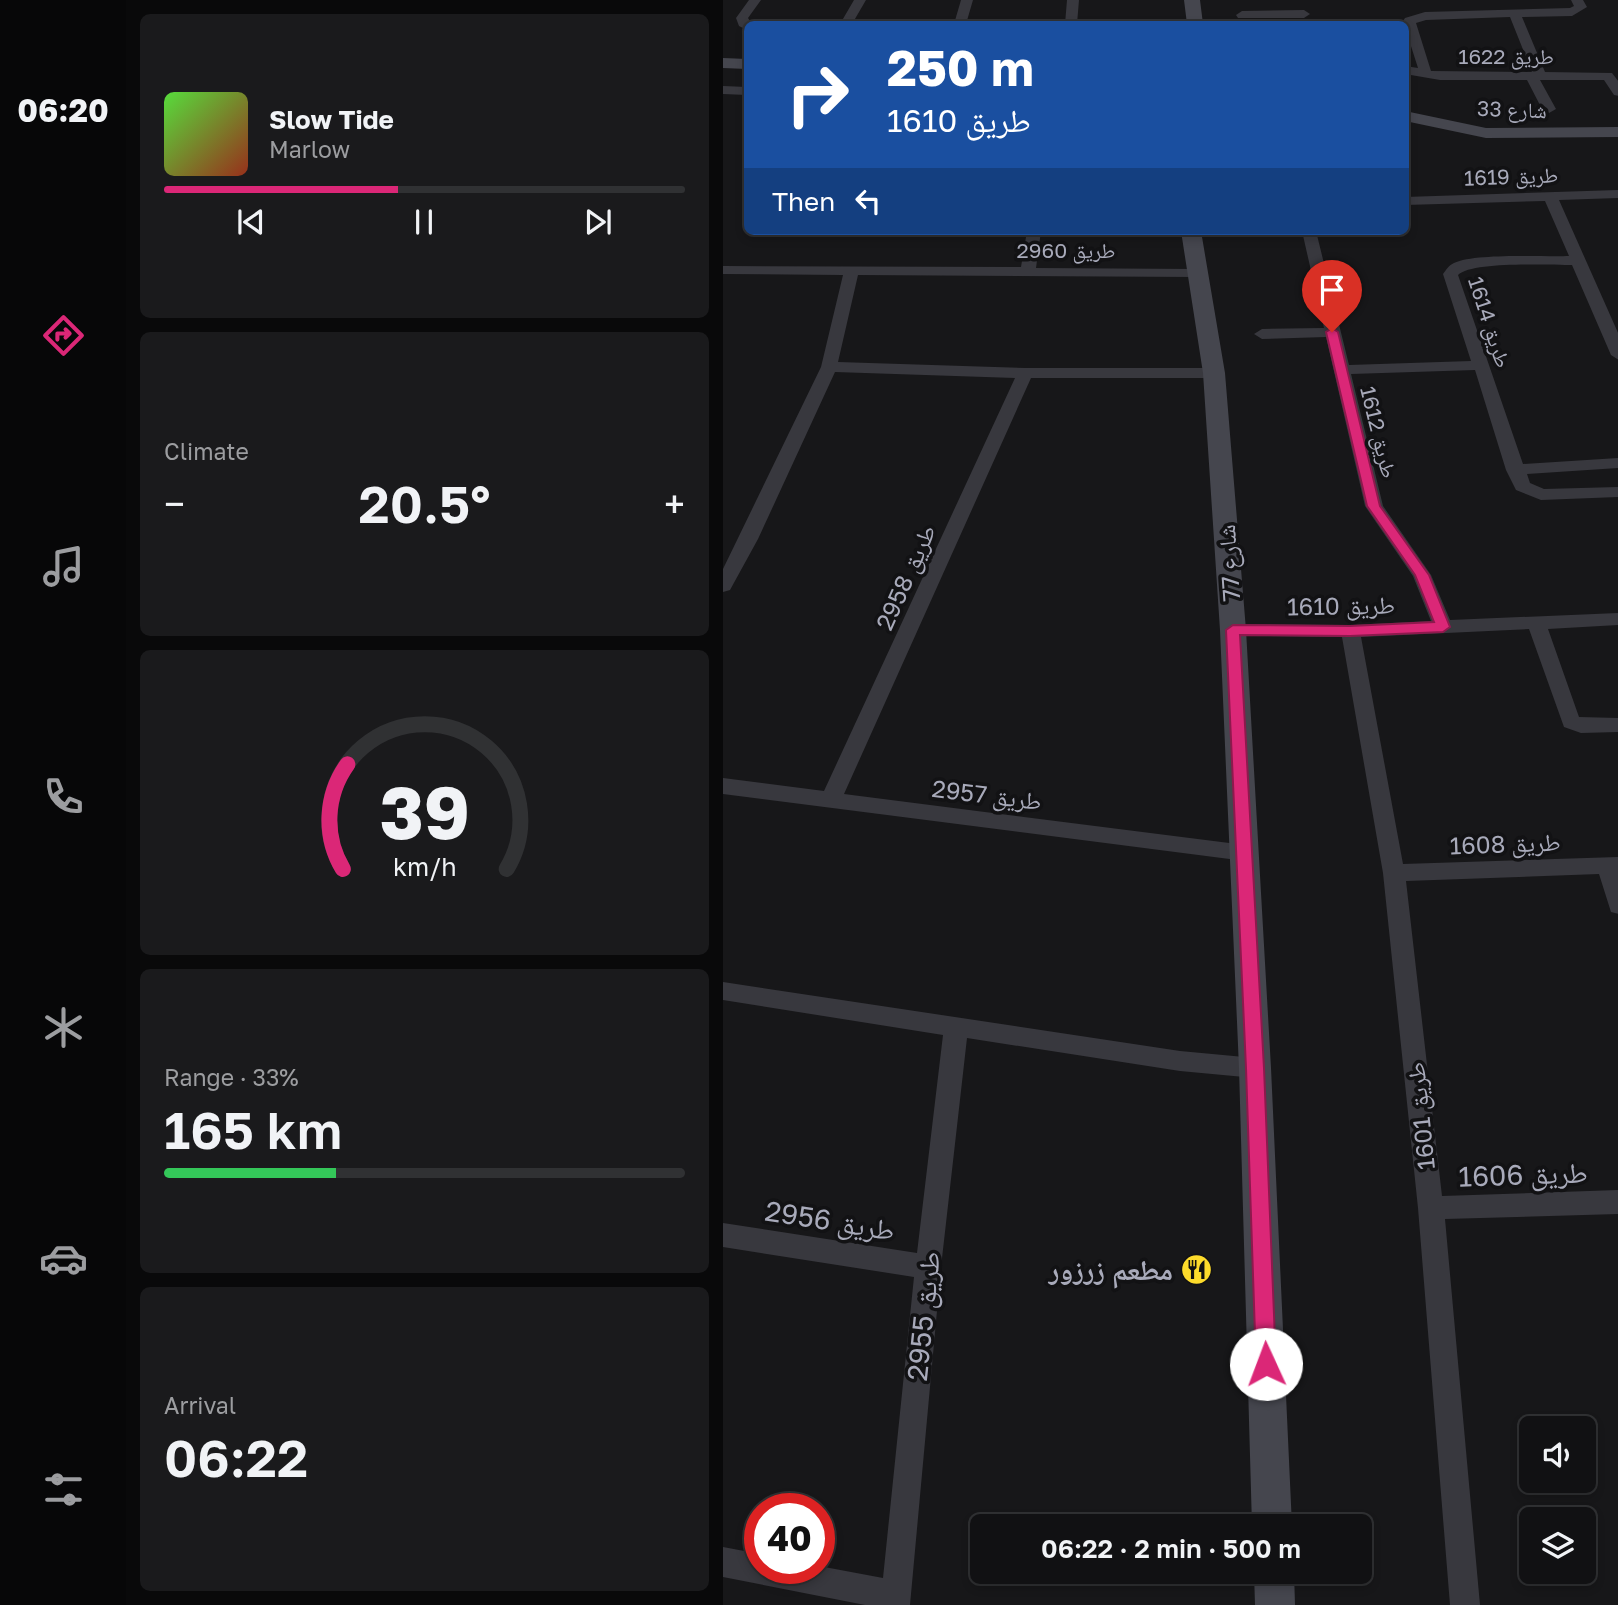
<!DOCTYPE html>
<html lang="en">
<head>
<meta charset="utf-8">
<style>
	:root { --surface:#111113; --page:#1a1a1c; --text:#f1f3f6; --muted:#9c9da0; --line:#303133; --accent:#db2777 }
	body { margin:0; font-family:"Golos Text","Noto Naskh Arabic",sans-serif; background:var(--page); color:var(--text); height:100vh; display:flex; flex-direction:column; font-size:26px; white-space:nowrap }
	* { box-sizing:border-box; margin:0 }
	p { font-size:23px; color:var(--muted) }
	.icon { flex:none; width:38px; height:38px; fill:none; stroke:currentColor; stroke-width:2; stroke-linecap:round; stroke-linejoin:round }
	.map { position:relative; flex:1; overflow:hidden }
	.side { display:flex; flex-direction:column; gap:14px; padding:14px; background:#09090a; width:597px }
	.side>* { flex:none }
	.hud { position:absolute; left:21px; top:21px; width:665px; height:214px; border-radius:10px; box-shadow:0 4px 10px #0003,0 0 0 2px var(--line); background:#1a4fa0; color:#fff; overflow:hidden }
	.controls { position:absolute; left:796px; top:1416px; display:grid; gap:14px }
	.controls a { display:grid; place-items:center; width:77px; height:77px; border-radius:10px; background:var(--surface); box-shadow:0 4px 10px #0003,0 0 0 2px var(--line); font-size:35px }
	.speed { position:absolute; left:21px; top:1493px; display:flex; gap:14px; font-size:35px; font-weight:700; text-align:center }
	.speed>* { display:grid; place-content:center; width:91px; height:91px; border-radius:50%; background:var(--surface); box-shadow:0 4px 10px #0003,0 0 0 2px var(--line); line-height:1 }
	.speed .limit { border:10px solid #d22; background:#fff; color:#111 }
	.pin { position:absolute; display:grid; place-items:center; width:60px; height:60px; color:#fff; margin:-72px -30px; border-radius:50% 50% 50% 0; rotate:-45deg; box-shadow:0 0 7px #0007 }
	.pin .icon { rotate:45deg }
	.me { position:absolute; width:77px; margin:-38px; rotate:358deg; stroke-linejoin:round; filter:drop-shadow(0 0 5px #0008) }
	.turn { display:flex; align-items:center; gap:24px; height:147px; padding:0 28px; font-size:32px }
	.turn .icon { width:91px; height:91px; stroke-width:2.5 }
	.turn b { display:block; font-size:49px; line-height:60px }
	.then { display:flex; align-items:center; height:66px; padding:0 28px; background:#0003; gap:14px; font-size:26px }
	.big { font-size:52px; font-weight:600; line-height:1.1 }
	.side .widget { flex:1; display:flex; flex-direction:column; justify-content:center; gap:10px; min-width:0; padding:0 24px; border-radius:10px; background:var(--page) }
	.side .dial { align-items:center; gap:0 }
	.dial svg { height:182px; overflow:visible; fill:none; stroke:var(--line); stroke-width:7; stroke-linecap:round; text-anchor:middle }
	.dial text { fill:var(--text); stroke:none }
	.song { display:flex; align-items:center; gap:21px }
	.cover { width:84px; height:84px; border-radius:10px; background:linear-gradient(135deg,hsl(110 70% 55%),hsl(10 70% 35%)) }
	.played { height:7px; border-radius:4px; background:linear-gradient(90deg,var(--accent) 45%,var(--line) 45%) }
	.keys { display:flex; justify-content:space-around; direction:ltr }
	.heat { display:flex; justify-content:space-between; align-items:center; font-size:38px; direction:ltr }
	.charge { height:10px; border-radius:5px; background:linear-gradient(90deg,#34c759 33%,var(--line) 0) }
	.trip { position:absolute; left:247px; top:1514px; width:402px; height:70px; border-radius:10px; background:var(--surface); box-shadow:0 4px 10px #0003,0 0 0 2px var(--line); font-weight:600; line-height:70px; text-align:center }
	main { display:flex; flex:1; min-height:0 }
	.tabs { display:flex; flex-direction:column; width:126px; justify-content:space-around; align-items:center; background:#070708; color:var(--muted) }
	.tabs .icon { width:49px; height:49px }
	.tabs .current { color:var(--accent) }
	.tabs b { font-size:32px; color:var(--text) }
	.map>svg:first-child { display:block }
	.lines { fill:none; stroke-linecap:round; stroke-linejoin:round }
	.street { fill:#38383e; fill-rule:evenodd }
	.secondary { fill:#45464e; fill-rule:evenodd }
	.route { fill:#db2777; stroke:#8e194d; stroke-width:2 }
	.labels { text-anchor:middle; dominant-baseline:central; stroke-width:7; stroke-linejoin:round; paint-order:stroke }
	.far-street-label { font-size:21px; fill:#a8aaba; stroke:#121214 }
	.street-label { font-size:24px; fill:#a8aaba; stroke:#121214 }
	.near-street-label { font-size:28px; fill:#a8aaba; stroke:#121214 }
	.near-poi-label { font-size:28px; font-weight:bold; fill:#a8aaba; stroke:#121214; text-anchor:end }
</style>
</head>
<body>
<main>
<nav class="tabs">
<b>06:20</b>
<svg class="icon current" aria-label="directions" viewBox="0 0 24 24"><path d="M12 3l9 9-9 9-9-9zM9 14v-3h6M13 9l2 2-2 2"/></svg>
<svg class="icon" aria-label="music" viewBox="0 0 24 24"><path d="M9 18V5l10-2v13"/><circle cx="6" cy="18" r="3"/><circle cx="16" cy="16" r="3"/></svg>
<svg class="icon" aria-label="phone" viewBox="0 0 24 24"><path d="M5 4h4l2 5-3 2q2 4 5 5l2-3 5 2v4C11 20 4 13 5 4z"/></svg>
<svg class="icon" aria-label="climate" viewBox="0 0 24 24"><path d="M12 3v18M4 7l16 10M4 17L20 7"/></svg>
<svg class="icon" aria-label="car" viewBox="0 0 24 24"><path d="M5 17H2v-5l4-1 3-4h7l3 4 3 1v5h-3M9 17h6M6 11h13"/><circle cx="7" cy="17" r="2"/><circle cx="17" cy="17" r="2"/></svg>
<svg class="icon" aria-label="filters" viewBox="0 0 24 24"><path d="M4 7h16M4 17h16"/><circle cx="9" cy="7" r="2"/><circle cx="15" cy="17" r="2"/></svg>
</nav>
<section class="side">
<div class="widget">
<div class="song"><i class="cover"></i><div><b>Slow Tide</b><p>Marlow</p></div></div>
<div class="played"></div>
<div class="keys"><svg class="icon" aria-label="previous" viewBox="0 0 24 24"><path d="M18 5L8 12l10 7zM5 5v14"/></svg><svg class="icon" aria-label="pause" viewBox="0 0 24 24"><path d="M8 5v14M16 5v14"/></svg><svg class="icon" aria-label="next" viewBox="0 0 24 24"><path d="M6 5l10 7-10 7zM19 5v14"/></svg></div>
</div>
<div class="widget"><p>Climate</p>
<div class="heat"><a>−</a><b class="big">20.5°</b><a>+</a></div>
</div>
<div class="widget dial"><svg viewBox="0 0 100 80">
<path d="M14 69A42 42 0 1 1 86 69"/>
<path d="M14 69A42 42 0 0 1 16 23" stroke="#db2777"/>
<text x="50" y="56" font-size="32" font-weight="700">39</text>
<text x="50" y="72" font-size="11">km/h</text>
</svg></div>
<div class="widget"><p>Range · 33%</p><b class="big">165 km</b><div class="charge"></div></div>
<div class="widget"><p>Arrival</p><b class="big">06:22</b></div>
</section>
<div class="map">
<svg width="896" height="1605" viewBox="0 0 896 1605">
	<rect width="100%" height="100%" fill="#171719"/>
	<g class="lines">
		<path class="street" d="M26,0H38L25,18L29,24H24V30L16,26L13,18Z
			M131,0H143L129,24H117Z
			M238,0H250L243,24H231Z
			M344,0H356L354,24H342Z
			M848,0H860L864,7L849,16L799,17L822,72L889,73L896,82V96L891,95L881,80H817L833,109L826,113L819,109L804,80H717L682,74V66L695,68L680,21L682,18L702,12L847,8L851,6ZM787,17L809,72L708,71L693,23L703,20Z
			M519,11L581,10L587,14L581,18H515L513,15Z
			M0,86L24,87V95L0,94Z
			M896,190V198L836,200L896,335V360L888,355L849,265C827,265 749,261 735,275L800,464L896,458V468L804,474L807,483L821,489L896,487V497L818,500L793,490L783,470L752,370L628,374L660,506L708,575L727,620L896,613V625L825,629L856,717L896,718V732L858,733L841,727L806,629L638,637L680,864L896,857V914L888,912L876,874L683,881L719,1196L896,1190V1214L722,1219L757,1605H727L695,1208L660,873L619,637L510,636L503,635L500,630L503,625L510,624L627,625L708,621L690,576L642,506L603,337L539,339L531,334L539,329L601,328L579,231H593L626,365L748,361L720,274C723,270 726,265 731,263C752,253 820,257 846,256L822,201L682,205V197Z
			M304,231H318L313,268L473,269L480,273L473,277L135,275L115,362L302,368H491L499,373L491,378H308L121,794L522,845L530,847L533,853L530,859L522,861L0,794V778L101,791L292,378L112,372L35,539L7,590L0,592V569L98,367L120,275L0,274V266L298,267Z
			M0,982L457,1051L532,1058L540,1061L544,1068L540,1075L532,1078L457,1071L244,1038L218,1267L187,1605H142L0,1577V1547L37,1554V1568L96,1566L160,1578L191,1277L0,1247V1223L194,1253L220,1035L0,1000Z"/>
		<path class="secondary" d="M461,0H477L480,24H464Z
			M0,58L24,59V69L0,68Z
			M682,111L763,128L896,127V137L763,138L682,121Z
			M458,231H478L502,373L523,630L548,1068L569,1526H529L516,1068L497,630L480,373Z
			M531,1572H571L572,1605H532Z"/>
	</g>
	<path class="route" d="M609,328L615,332L657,506L706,575L727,627L720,632L627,636L517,635L541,1068L553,1364L550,1372L543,1375L536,1372L533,1364L523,1068L503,630L510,625L627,626L711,622L692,575L644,506L603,332Z"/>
	<defs>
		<symbol id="restaurant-disc" viewBox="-11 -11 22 22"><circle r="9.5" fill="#fddb2b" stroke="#121214"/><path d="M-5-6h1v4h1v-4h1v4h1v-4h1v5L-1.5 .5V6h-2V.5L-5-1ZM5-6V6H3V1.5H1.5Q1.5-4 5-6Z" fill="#111"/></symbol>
	</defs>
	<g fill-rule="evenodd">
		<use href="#restaurant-disc" x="456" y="1252" width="35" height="35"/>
	</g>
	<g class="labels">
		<g class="far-street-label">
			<text x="783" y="56">طريق 1622</text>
			<text transform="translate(789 109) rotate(2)">شارع 33</text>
			<text transform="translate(788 176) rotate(-2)">طريق 1619</text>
			<text x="343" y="250">طريق 2960</text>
			<text transform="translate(767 322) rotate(72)">طريق 1614</text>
			<text transform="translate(656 432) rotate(76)">طريق 1612</text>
		</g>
		<g class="street-label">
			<text transform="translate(505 563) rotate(-94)">شارع 77</text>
			<text transform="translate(182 577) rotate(-66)">طريق 2958</text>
			<text transform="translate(618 605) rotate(-1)">طريق 1610</text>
			<text transform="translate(264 794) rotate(7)">طريق 2957</text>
			<text transform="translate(782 843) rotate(-2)">طريق 1608</text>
			<text transform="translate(697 1116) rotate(-96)">طريق 1601</text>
		</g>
		<g class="near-street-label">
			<text transform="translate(800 1174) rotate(-2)">طريق 1606</text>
			<text transform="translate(107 1220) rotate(9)">طريق 2956</text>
			<text transform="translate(200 1316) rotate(-84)">طريق 2955</text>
		</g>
		<g class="near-poi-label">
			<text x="450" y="1269">مطعم زرزور</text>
		</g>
	</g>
</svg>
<div class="controls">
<a><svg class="icon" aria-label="sound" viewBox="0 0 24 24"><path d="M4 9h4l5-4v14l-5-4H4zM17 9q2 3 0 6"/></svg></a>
<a><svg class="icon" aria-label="layers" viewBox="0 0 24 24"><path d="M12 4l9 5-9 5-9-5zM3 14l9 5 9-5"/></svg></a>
</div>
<div class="speed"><div class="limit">40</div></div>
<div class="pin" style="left:609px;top:332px;background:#d93025"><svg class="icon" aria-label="arrive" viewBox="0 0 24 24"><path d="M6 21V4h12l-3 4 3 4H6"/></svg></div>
<svg class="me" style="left:543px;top:1364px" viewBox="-20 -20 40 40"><circle r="19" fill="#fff"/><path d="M0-13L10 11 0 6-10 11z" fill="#db2777"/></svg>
<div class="trip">06:22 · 2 min · 500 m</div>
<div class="hud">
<div class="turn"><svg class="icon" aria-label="right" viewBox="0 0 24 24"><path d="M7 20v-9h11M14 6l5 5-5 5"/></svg><div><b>250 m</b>طريق 1610</div></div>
<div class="then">Then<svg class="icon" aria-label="left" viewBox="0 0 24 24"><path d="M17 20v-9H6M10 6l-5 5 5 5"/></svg></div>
</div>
</div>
</main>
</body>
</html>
